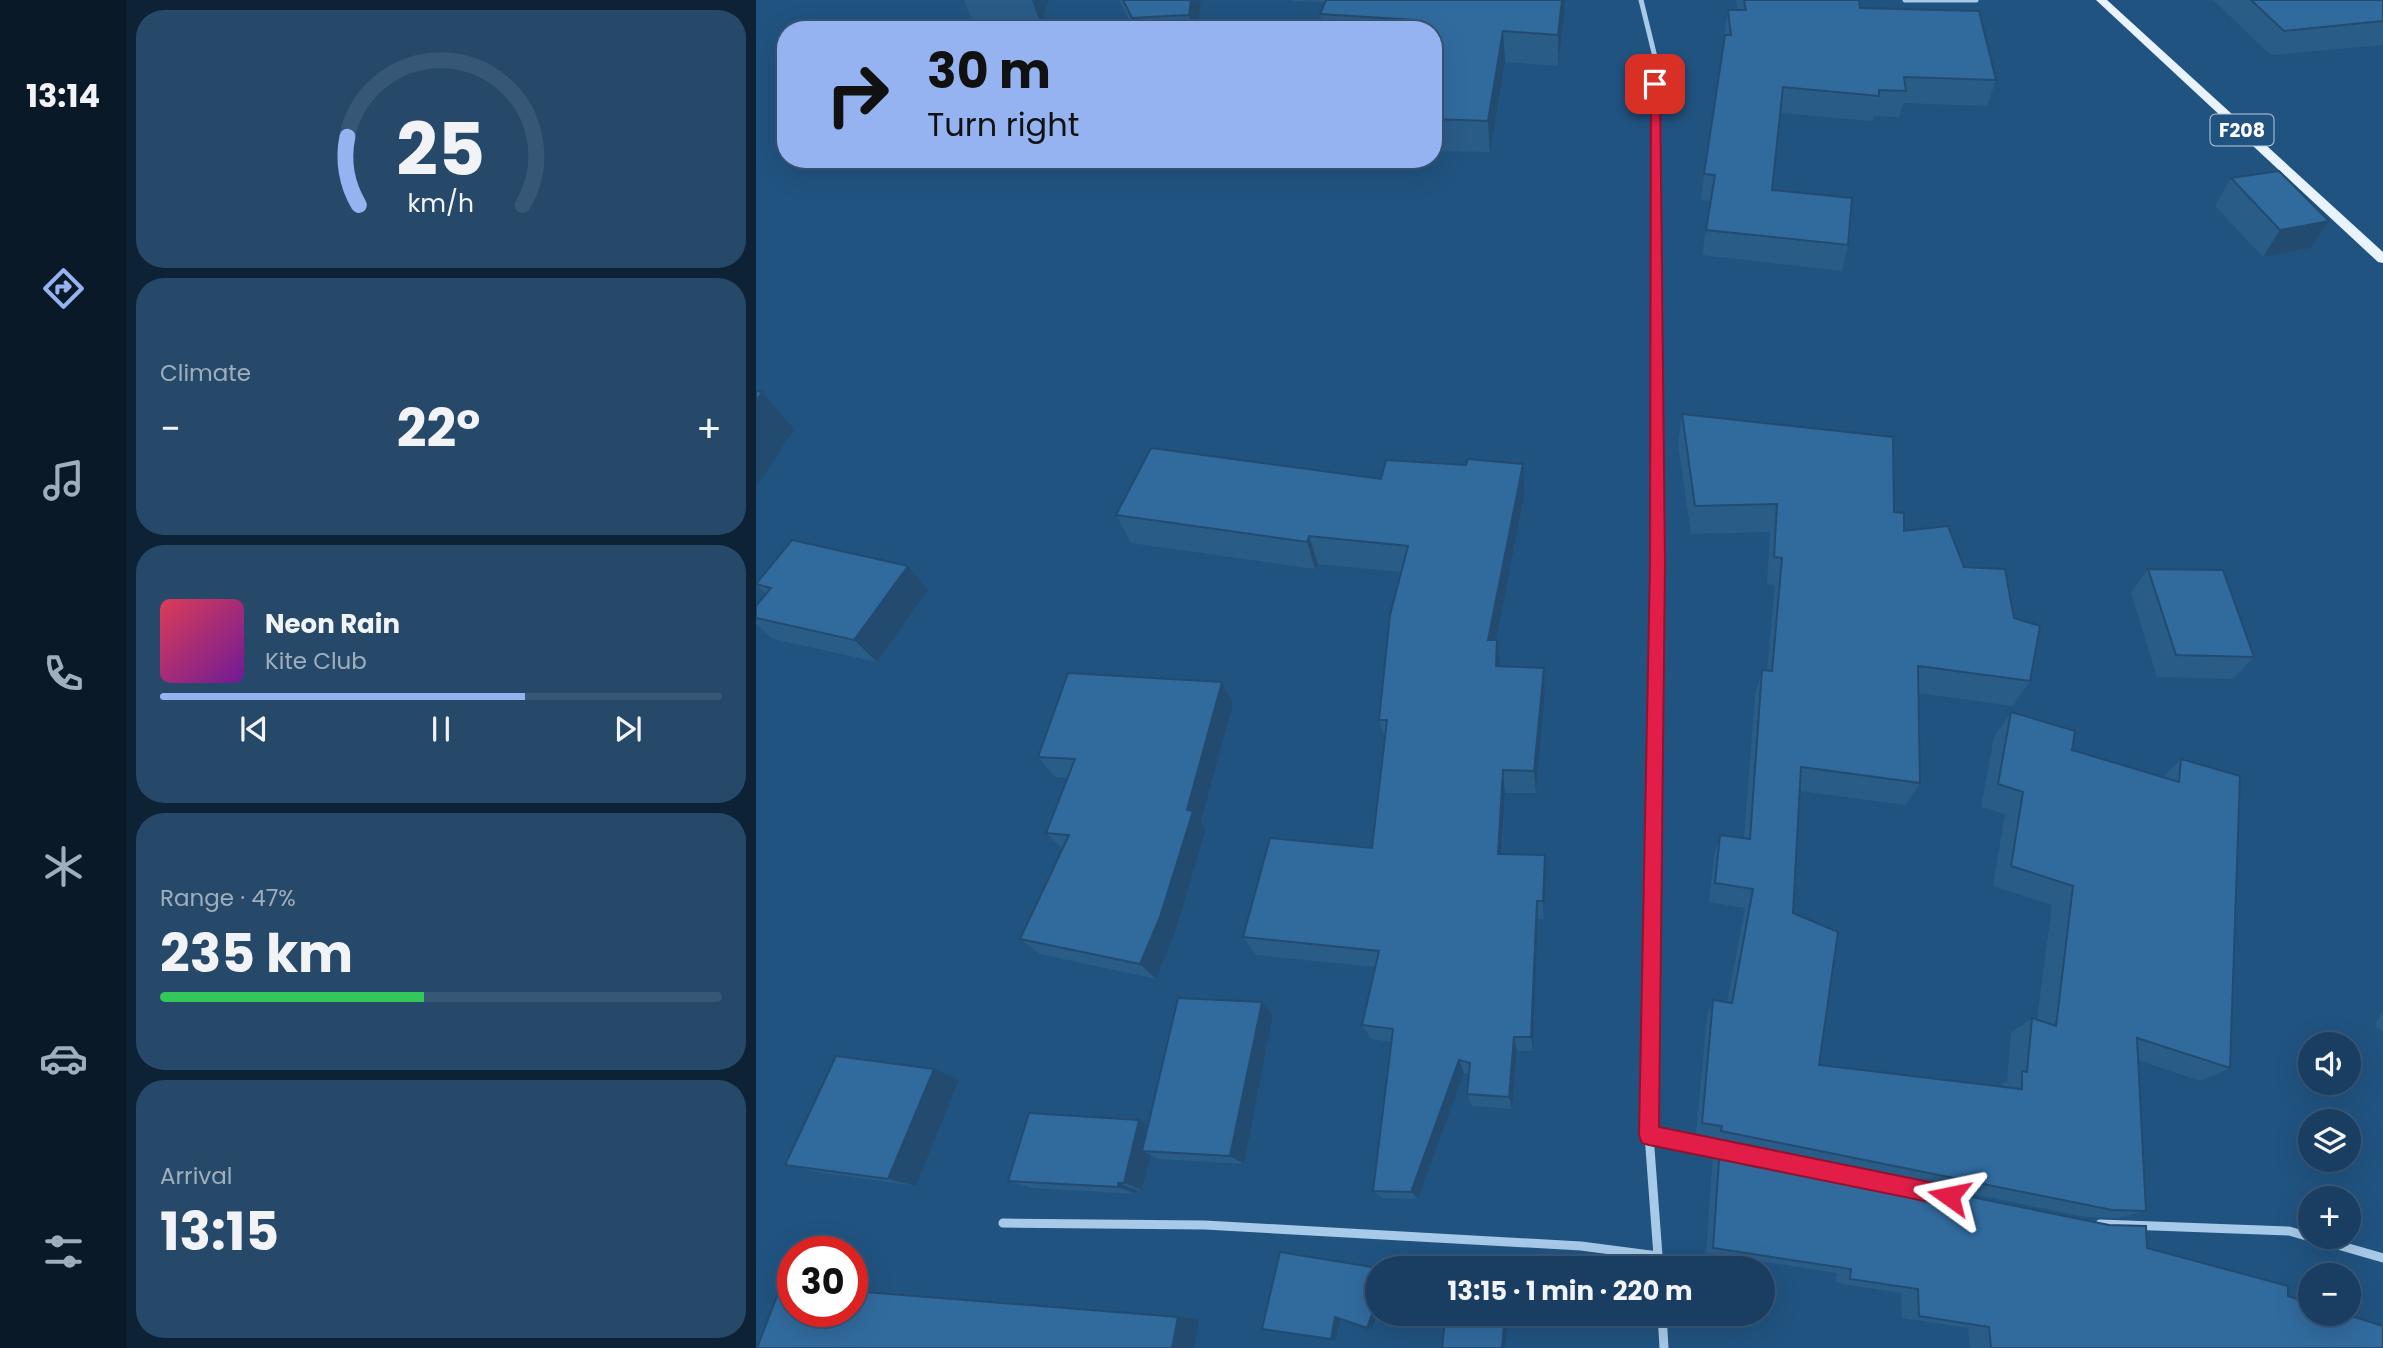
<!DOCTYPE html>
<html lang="en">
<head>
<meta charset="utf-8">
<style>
	:root { --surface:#193e61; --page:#26496a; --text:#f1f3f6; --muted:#9faebd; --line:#375776; --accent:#95b2f1 }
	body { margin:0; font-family:Poppins,sans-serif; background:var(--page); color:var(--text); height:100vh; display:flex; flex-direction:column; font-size:26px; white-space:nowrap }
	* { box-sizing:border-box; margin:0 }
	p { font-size:23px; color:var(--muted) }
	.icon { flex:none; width:38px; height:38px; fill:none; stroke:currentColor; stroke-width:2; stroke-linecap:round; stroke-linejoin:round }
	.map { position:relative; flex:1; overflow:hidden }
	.drawer { display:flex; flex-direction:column; gap:10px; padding:10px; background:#0e2235; width:630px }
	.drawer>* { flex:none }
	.banner { position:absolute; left:21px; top:21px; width:665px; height:147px; border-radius:28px; box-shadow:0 7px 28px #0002,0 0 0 2px var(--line); background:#95b2f1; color:#111; overflow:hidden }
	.buttons { position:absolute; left:1542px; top:1032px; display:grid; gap:14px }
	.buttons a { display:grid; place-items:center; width:63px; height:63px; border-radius:50%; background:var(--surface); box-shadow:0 7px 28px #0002,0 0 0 2px var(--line); font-size:35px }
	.speed { position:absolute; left:21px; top:1236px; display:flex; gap:14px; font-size:35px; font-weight:700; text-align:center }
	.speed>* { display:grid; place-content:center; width:91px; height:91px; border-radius:50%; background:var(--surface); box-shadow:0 7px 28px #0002,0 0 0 2px var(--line); line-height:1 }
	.speed .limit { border:10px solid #d22; background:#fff; color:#111 }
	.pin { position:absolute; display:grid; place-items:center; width:60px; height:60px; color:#fff; margin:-30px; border-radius:14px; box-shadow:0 4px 10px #0006 }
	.me { position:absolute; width:77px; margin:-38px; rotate:282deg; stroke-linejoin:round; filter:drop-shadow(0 0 5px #0008) }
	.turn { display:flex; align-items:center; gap:24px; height:147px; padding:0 35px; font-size:32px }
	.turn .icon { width:91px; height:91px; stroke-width:2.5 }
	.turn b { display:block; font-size:49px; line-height:60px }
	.big { font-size:52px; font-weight:700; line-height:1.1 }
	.drawer .tile { flex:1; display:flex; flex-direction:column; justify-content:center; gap:10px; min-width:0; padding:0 24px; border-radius:28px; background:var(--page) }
	.drawer .dial { align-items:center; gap:0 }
	.dial svg { height:182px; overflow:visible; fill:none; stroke:var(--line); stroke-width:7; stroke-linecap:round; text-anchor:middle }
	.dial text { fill:var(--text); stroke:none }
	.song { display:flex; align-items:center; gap:21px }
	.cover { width:84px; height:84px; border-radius:10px; background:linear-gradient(135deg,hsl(350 70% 55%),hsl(280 70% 35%)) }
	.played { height:7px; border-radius:4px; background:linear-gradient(90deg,var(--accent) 65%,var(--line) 65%) }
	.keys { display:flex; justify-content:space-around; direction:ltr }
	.heat { display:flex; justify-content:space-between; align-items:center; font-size:38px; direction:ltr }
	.charge { height:10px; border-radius:5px; background:linear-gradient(90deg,#34c759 47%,var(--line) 0) }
	.trip { position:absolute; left:609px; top:1256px; width:410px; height:70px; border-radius:35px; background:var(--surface); box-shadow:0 7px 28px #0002,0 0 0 2px var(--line); font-weight:700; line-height:70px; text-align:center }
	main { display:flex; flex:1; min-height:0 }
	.tabs { display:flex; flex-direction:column; width:126px; justify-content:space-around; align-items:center; background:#0a1927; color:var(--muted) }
	.tabs .icon { width:49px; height:49px }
	.tabs .current { color:var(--accent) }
	.tabs b { font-size:32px; color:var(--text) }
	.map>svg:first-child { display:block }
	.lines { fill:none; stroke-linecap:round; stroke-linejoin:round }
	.street-far2 { stroke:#a7cae8; stroke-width:5 }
	.street-far1 { stroke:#a7cae8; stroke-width:6 }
	.street { stroke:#a7cae8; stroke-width:9 }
	.primary { fill:#e9f3fd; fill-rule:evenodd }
	.wall { fill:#2a5c88 }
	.shaded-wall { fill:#224b6f }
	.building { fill:#316b9e; stroke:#224b6f; stroke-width:2 }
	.route { fill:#e11d48; stroke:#92132f; stroke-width:2 }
	.labels { text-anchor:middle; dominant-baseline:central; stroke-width:7; stroke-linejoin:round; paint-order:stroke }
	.shield { fill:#215381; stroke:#bccbd9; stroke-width:2 }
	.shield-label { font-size:19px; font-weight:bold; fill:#fff }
</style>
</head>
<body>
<main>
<nav class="tabs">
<b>13:14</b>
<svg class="icon current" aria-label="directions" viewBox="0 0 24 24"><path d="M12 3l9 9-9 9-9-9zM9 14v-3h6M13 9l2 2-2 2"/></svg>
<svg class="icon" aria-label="music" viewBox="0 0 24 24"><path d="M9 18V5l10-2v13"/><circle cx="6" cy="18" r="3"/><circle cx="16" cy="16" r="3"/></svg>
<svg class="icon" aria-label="phone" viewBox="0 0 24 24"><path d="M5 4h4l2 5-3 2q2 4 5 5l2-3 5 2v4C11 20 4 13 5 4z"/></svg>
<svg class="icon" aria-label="climate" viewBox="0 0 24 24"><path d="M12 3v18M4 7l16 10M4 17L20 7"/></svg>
<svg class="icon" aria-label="car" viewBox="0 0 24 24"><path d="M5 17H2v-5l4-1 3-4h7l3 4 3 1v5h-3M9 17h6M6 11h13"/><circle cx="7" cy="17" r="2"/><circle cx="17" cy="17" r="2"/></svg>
<svg class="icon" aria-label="filters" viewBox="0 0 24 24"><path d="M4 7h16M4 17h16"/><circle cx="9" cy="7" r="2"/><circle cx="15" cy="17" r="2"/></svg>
</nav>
<section class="drawer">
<div class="tile dial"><svg viewBox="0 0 100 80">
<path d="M14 69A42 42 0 1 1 86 69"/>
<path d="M14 69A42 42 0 0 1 9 39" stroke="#95b2f1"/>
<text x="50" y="56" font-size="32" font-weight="700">25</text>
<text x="50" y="72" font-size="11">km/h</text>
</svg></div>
<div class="tile"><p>Climate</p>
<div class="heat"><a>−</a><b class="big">22°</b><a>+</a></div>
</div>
<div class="tile">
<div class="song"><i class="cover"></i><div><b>Neon Rain</b><p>Kite Club</p></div></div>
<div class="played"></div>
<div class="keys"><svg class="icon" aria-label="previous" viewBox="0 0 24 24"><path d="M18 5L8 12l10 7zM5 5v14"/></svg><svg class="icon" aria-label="pause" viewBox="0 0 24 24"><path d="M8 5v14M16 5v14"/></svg><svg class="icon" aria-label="next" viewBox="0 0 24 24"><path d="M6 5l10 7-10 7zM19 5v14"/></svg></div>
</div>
<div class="tile"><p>Range · 47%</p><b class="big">235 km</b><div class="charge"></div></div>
<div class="tile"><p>Arrival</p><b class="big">13:15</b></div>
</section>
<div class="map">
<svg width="1627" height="1348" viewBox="0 0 1627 1348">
	<rect width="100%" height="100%" fill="#215381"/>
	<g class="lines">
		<path class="street-far2" d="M885,0L899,57L901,335
			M1149,0H1220"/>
		<path class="street-far1" d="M899,773L902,564L901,333"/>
		<path class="street" d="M899,771L893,1135L903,1269
			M893,1135L969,1151
			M247,1223L449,1225L825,1246L902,1256
			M1344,1224L1533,1231L1627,1258
			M906,1314L908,1348"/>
		<path class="primary" d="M1340,0H1351L1627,252V263L1622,262Z"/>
	</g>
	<path class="wall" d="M208,0H293L285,25L220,28Z
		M363,0H445L442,30H378Z
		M534,0H809V10L802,66L749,62L734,152L677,151V30H567L564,14L569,2L535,1Z
		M980,0H1092L1240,80L1231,106L1147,103L1143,117L1118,116L1116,121L1024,113L1016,190L1092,245L1086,271L946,255L955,201L945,200L948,174L972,10H982Z
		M1457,0H1627V45L1515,55Z
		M1475,178L1554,248L1507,257L1459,206Z
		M926,414L1138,512L1148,531L1208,567L1258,618L1274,681L1257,706L1162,693L1164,783L1150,805L1044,791L1037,913L1063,1065L1246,1086V1084L1251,1081L1255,1033L1276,1018L1281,1020L1296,905L1237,886L1249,814L1225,807L1238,737L1255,712L1316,750L1407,777L1425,759L1474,1068L1444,1081L1382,1060L1390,1211L1362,1218L1330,1217L958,1141L959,1137L940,1134L951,1016L957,1000L971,1003L989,908L953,902L958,855L964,835L988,838L999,695L1006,670H1011L1019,585L1011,584L1014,532L935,534L922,444Z
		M767,464L769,492L740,640L744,666L788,668L789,693L780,793H749L746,854L790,875L788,919H782L777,1051H761L756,1109L716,1106L711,1094L713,1074L708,1073L662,1199L626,1198L617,1191L635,1042L615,1039L606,1025L619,967L500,955L487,937L616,848L629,739L623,720L646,572L562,564L559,569L375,543L360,515L625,479L710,465Z
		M152,566L172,590L121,662L17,639L0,624V606L10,594L0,584Z
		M1392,569L1498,657L1477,679L1401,677L1375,593Z
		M466,682L477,704L445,822L450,829L419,933L400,979L284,954L264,939L307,849L290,833L311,778L299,777L282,757Z
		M506,1002L517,1015L488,1164L403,1159L395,1155L386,1190H381L380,1194L276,1188L252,1181L383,1120L392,1125Z
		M1627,1010V1031L1619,1026Z
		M178,1069L203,1080L160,1186L61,1172L29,1165Z
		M964,1146L1391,1248L1532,1296L1627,1348H1214L1212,1328L1146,1318L1145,1293L1080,1283L1081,1273L950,1253L957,1155Z"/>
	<path class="shaded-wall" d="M276,0H293L285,25Z
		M435,0H445L442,30H437L433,15Z
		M806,0H809V10L802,66V35Z
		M747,31L749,62L734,152L732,121Z
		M1573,221L1554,248L1507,257L1524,230Z
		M6,392L38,429L0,488V401Z
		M767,464L769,492L735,666L732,640Z
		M553,536L562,564L559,569L551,542Z
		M152,566L172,590L121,662L98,640Z
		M741,640L744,666L743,691L740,666Z
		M788,668L789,693L780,793L778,771Z
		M466,682L477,704L445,822L450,829L419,933L400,979L384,964L431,810Z
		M747,770L749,793L744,874L742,854Z
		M789,855L790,875L788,919L787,901Z
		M781,901L782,919L777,1051L775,1037Z
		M506,1002L517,1015L488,1164L474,1156Z
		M758,1037L761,1051L756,1109L753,1097Z
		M703,1060L708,1073L662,1199L655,1192Z
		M178,1069L203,1080L160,1186L132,1179Z
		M383,1120L401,1130L386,1151L395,1155L386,1190L368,1183Z
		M362,1183L381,1190L380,1194L362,1187Z
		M621,1300V1314L616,1329L611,1328Z
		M422,1317L443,1319L438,1348H416Z
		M579,1317L585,1318L580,1340L575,1339Z
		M748,1324L751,1325L749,1348H746Z"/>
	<path class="building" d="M367,0H435L433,15L376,18Z
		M570,0H806L802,35L747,31L732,121L677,119V30H656L658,20L564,14Z
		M988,0H1103L1104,8L1223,11L1240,80L1148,77L1150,91L1123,90V96L1027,87L1016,190L1096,198L1092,245L950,230L959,175L948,174L969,35H975L972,10H990Z
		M1495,0H1627V21L1528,31Z
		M1523,171L1573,221L1524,230L1475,178Z
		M0,391L6,392L0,401Z
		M926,414L1137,437L1138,512L1148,513V531L1192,526L1208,567L1249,569L1258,618L1284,626L1274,681L1162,666L1164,783L1045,767L1037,913L1082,932L1063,1065L1266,1089V1071L1271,1072L1276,1018L1300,1026L1317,886L1255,866L1267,792L1242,784L1255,712L1319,731L1316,750L1423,782L1425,759L1484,776L1474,1068L1381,1038L1390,1211L1356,1210L965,1131L966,1126L946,1123L957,1000L976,1003L997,889L959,883L964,835L994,839L1006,670L1016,671L1026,558L1018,557L1021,504L939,506Z
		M395,448L625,479L630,460L710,465L712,459L767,464L732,640H741L740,666L788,668L778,771L747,770L742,854L789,855L787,901H781L775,1037H758L753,1097L711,1094L714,1063L703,1060L655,1192L617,1191L637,1029L606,1025L623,951L487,937L514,838L616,848L631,720H623L634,615L652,546L553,536L551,542L360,515Z
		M36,540L152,566L98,640L0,618V606L15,588L0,584Z
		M1392,569L1467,570L1498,657L1420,655Z
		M312,673L466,682L431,810L437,811L404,917L384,964L264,939L313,835L290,833L319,759L282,757Z
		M422,998L506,1002L474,1156L386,1151Z
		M80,1056L178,1069L132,1179L29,1165Z
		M273,1113L383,1120L368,1183H362V1187L252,1181Z
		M964,1146L1353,1225L1390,1226L1391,1248L1532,1286V1296L1554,1303V1314H1589L1627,1326V1348H1235L1233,1327L1163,1316L1162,1289L1094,1279L1095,1269L957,1248Z
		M524,1252L628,1269H621V1300L611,1328L579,1317L575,1339L506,1329Z
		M25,1286H37V1311H96V1291L422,1317L416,1348H1Z
		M689,1320L748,1324L746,1348H686Z"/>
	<path class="route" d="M895,81L904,84L909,564L903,1127L1193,1186L1200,1189L1203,1196L1200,1203L1193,1206L893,1145L886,1143L883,1135L894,564Z"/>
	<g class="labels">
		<rect class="shield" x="1454.5" y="114.5" width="63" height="31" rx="5"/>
		<g class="shield-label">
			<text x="1486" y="130">F208</text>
		</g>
	</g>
</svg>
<div class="buttons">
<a><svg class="icon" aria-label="sound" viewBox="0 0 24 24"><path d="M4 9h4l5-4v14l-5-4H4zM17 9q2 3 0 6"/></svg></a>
<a><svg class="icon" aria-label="layers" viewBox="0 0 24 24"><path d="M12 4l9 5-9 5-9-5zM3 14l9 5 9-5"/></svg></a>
<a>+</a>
<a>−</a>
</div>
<div class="speed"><div class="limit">30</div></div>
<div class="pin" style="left:899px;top:84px;background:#d93025"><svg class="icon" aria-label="arrive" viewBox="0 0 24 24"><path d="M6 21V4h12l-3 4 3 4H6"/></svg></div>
<svg class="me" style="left:1193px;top:1196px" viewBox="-20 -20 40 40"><path d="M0-17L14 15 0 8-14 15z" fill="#e11d48" stroke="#fff" stroke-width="4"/></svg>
<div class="trip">13:15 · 1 min · 220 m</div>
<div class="banner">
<div class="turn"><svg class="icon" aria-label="right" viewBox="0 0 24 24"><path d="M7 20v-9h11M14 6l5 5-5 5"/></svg><div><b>30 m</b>Turn right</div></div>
</div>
</div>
</main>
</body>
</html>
